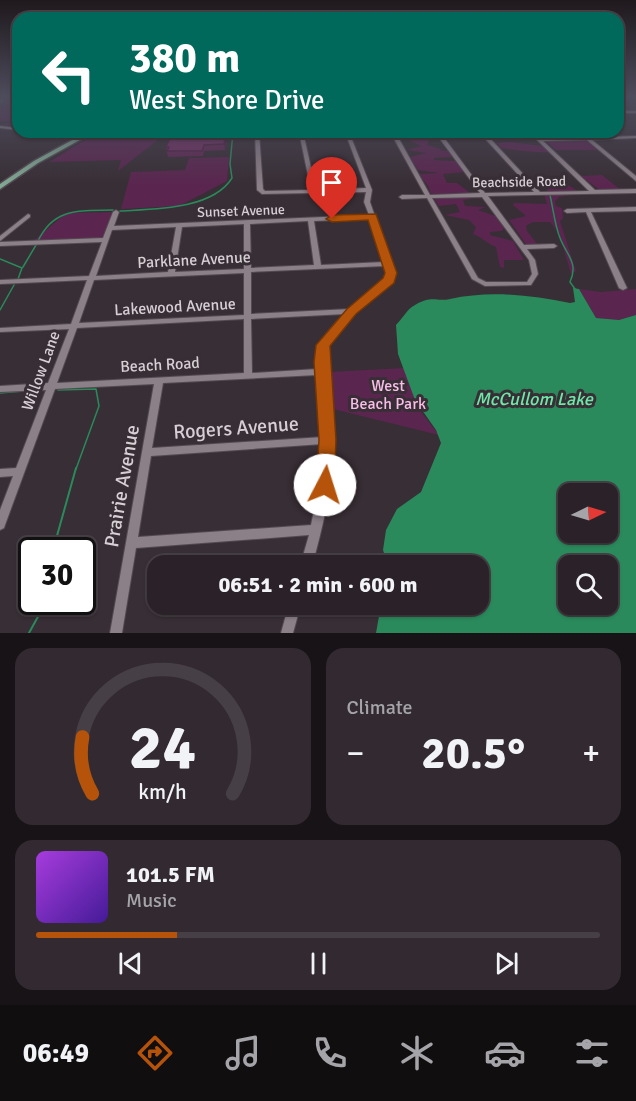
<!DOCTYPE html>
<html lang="en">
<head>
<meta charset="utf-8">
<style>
	:root { --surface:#2a2228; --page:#322a30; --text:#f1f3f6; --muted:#a5a4a8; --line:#463f45; --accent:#b45309 }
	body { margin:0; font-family:Signika,sans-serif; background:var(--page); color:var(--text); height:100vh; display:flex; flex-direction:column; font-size:22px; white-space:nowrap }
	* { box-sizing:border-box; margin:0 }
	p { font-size:20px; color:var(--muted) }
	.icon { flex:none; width:33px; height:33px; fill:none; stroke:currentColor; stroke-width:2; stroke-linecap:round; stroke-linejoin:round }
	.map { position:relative; height:633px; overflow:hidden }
	.drawer { display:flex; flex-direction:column; gap:15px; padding:15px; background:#171316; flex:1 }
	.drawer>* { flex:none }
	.guide { position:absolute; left:12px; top:12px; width:612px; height:126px; border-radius:18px; box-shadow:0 2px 4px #0004,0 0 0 2px var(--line); background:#00695c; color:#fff; overflow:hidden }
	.needle { width:39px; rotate:85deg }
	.tools { position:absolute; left:558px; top:483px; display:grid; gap:12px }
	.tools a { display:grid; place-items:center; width:60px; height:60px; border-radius:12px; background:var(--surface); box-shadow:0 2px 4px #0004,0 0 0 2px var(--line); font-size:30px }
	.speed { position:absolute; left:18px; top:537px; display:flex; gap:12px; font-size:30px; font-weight:700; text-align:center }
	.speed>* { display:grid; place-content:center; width:78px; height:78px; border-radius:50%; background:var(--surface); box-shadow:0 2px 4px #0004,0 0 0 2px var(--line); line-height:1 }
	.speed .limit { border:3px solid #111; border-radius:9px; background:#fff; color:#111 }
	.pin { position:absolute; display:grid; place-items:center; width:51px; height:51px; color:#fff; margin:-62px -26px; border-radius:50% 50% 50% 0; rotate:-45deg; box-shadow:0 0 6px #0007 }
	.pin .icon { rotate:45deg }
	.me { position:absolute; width:66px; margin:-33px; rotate:5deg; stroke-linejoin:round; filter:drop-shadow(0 0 4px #0008) }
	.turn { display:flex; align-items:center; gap:21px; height:126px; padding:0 18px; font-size:27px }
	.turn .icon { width:78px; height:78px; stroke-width:2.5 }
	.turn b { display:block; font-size:42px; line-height:51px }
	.big { font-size:45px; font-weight:700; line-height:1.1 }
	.drawer .tile { flex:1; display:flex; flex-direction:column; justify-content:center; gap:9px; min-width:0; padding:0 21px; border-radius:18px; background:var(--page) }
	.drawer .dial { align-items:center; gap:0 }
	.dial svg { height:156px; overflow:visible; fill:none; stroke:var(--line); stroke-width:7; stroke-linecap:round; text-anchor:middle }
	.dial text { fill:var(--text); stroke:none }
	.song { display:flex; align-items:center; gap:18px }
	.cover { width:72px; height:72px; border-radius:9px; background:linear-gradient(135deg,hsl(280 70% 55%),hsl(260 70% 35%)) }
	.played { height:6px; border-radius:3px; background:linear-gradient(90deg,var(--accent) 25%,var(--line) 25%) }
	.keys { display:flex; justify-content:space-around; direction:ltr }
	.heat { display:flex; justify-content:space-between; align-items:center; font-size:33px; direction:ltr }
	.drawer .tiles { flex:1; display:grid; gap:15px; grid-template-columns:1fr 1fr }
	.tile:last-child { grid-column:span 2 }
	.trip { position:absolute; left:147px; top:555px; width:342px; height:60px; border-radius:18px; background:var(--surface); box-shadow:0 2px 4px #0004,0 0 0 2px var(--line); font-weight:700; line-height:60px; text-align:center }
	.tabs { display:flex; height:96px; justify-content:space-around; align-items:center; background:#110e10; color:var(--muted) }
	.tabs .icon { width:42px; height:42px }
	.tabs .selected { color:var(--accent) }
	.tabs b { font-size:27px; color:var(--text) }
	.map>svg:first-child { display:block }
	.green { fill:#5a264f }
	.water { fill:#2a8a5c; fill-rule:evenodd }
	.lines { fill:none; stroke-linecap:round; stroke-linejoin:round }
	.stream-far1 { stroke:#2a8a5c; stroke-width:1.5 }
	.stream { stroke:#2a8a5c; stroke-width:2 }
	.minor-casing { stroke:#534a50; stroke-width:2 }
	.major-casing { stroke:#534a50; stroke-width:3 }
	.minor { fill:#8b7f88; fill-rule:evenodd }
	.major { fill:#81a893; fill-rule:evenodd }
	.wall { fill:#612854 }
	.shaded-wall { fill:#4f2145 }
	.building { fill:#712f62; stroke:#4f2145; stroke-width:1.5 }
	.route { fill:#b45309; stroke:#753606; stroke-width:1.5 }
	.labels { text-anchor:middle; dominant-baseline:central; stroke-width:6; stroke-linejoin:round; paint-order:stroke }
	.far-street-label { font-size:14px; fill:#d6cfd4; stroke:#382e35 }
	.street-label { font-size:16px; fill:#d6cfd4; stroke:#382e35 }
	.park-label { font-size:16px; fill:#f8bee8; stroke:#382e35 }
	.water-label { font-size:18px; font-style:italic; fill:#6de8a8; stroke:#382e35 }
	.near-street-label { font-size:20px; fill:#d6cfd4; stroke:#382e35 }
</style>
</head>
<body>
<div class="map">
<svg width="636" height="633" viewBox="0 0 636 633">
	<rect width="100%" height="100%" fill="#382e35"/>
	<path class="green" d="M0,96H15L14,100L18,101V126L2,125L13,121H0Z
		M131,132H168L118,171L121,160L49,162L85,140H118Z
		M416,136L429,140L427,145L442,149L439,150L448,151L452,157L434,158V160L455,161L465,172L443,174L447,183H457L470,193L431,194L428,186L419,174L439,173L418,170L410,157L426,153L407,150L421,146L409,140L417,139Z
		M585,140L598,150H556L547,142Z
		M511,142L542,146L550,152C533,153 518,150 501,148L497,143Z
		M229,157L227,181L179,206L121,209L131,172L185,170L189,158Z
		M602,175L621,190L601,191L581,176Z
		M560,180L576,190L575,194L559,197L555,201L556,206L562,208L563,218L560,221L576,271L571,274L559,233L550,222H533L526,226L527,231L538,245L526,244L509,220L526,216L513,205L514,203L547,204L544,194L548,190L544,185L547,181Z
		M462,197L472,199L463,200L465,206L486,207L478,210L495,216L504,228L502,231L490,232V235L513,241L524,260H504V268L500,267L496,247C487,244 482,237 473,234L476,227L469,220L445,215L460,212L456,204L439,206L434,198Z
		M117,212L106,240L31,243L66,213Z
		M579,289L601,292L636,289V315L619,320L596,318Z
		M405,368L419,409L439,435L333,409L328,372Z"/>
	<path class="water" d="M573,288L579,289L596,318L619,320L636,315V633H376L381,605L478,604V566L388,565L383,550L386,530L397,509L421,492L441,443L436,430L415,400L398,354L396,325C403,318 407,309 415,305C433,295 435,302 450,299C490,290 530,295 570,303L575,302ZM568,494H608V532H568ZM568,566H608V604H568Z"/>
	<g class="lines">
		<path class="stream-far1" d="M0,100L3,101L0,103
			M550,195C553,208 555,226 560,238C566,254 579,263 570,282L575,289
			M120,211C153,209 212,210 232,178L230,164L233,132
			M38,241C54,207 80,211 113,210
			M0,259L22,268L18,279
			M23,267L36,245
			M0,310L14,285
			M58,390L96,389L99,406L76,469
			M0,393L35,390"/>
		<path class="stream" d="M53,550L76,468
			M29,633L46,602"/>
		<defs>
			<path id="minor" d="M618,111H636V113H618Z
				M0,126L18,128V130L0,128Z
				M255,132H259L263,189L265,191L311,190L299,132H303L316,190L366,188L345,132H349L372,190L370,202L391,262C392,267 396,273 393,279C390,285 381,290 376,294C359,308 333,327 326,348C321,366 328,384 330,402C332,416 333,430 333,444C333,485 323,526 312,566H300L309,535L136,548L122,633H110L154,384L55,389L5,525L4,528L0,530V510L13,476L0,477V469L16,468L46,390L0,392V386L48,383L69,329L0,332V328L71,324L87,280L0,284V280L89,276L102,242L0,246V242L103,238L113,212L116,210L119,212L114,226L369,215L364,202L366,192L317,193L314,195L311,193L262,194L257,190ZM370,219L384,262L321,265L314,221ZM308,221L314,265L251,268L250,224ZM244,224V269L175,272L182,227ZM176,227L168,272L96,276L112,230ZM385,266L388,273L386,279L350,309L251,314V272ZM244,273V315L79,323L94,280ZM345,314C327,330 315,344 317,369L252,373L251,319ZM244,319V373L57,383L77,328ZM317,375L322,403L323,437L152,448L163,383ZM323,444L319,485L311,525L138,537L151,456Z
				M435,132H484L540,192L589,191L529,132H534L541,139L636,136V138L592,140L636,176V181L587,140L543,141L595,190L636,189V193L488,196L524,245L554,244L557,246L554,248L527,249L535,260L538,274L531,285L485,286L472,279L427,198L402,199L399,197L402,195H425L393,137L399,134ZM480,133L534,192L485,193L442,135ZM437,135L480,193L430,195L398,137L400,136ZM482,197L529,260L532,274L527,282H486L478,278L432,198Z
				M636,207V211L591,212L627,288L623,290L619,288L586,212L567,213L564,211L567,209Z
				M28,214L30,215V217L0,241V236Z
				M289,604H301L293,633H281Z"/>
			<path id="major" d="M87,132H94L38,163L0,189V184L34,161Z"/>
		</defs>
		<use href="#minor" class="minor-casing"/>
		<use href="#major" class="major-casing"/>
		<use href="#minor" class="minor"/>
		<use href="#major" class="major"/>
	</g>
	<path class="wall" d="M227,132L225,150L204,151L203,156L168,157L166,147L188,136Z"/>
	<path class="shaded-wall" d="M226,132L227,133L225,150L224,144Z"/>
	<path class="building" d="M193,132H226L224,144L204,145L202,151H167L169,147H166L169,140L174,137L188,136Z"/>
	<linearGradient id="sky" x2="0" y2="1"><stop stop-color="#1f191d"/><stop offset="0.52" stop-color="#4d4c5c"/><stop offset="1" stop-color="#4d4c5c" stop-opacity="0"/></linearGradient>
	<rect width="636" height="185" fill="url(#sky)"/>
	<path class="route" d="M376,214L397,273L394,283L356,314L330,346L336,440L334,485L332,491L325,493L318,491L316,485L319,440L314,362L316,345L347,309L383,278L385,273L368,220L332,222L326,219L332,215Z"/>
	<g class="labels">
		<g class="far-street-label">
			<text transform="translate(519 182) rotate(-1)">Beachside Road</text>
			<text transform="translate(241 211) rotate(-2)">Sunset Avenue</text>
		</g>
		<g class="street-label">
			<text transform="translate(194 260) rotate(-3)">Parklane Avenue</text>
			<text transform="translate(175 307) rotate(-3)">Lakewood Avenue</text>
			<text transform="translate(160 365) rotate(-3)">Beach Road</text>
			<text transform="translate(41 371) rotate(-70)">Willow Lane</text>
		</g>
		<g class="park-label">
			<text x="388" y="386">West<tspan x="388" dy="18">Beach Park</tspan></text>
		</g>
		<g class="water-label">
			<text x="534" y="399">McCullom Lake</text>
		</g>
		<g class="near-street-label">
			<text transform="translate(236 428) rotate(-4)">Rogers Avenue</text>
			<text transform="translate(122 486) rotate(-80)">Prairie Avenue</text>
		</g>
	</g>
</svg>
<div class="tools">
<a><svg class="needle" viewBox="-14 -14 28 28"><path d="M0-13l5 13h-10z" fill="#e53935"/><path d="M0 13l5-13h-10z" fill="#a5a4a8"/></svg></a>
<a><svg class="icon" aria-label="search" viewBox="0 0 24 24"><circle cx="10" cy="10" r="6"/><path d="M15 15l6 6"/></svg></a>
</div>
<div class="speed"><div class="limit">30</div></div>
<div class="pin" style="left:332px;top:219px;background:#d93025"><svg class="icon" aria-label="arrive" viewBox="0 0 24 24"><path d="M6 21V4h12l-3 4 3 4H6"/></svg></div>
<svg class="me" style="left:325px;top:485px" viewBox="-20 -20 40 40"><circle r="19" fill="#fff"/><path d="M0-13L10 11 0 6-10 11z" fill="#b45309"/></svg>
<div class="trip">06:51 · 2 min · 600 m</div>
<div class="guide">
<div class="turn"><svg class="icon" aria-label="left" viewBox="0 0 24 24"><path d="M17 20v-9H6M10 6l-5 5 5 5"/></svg><div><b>380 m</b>West Shore Drive</div></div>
</div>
</div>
<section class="drawer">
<div class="tiles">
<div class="tile dial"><svg viewBox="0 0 100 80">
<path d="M14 69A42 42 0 1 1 86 69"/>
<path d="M14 69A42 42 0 0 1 9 40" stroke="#b45309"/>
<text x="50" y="56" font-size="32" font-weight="700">24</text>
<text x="50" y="72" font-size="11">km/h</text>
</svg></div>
<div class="tile"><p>Climate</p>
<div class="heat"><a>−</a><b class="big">20.5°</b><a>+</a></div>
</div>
<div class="tile">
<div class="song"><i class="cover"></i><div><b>101.5 FM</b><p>Music</p></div></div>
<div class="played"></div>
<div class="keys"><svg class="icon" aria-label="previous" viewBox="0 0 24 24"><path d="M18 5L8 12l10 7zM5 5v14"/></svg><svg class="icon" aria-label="pause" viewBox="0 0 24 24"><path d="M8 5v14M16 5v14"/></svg><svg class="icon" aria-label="next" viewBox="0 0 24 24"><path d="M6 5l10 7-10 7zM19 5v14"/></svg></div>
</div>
</div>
</section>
<nav class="tabs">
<b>06:49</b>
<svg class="icon selected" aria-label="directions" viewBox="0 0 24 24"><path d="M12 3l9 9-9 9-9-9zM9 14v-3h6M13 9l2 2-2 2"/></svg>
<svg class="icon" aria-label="music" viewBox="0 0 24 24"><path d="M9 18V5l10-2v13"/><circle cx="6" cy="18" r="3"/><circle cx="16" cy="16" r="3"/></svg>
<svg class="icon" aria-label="phone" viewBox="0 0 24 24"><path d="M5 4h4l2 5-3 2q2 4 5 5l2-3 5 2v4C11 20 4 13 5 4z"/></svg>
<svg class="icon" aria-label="climate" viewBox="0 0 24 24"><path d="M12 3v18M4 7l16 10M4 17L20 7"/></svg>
<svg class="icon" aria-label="car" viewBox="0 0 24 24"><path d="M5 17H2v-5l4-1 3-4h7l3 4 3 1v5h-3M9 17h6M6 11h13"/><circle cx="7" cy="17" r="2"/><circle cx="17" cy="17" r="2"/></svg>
<svg class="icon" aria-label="filters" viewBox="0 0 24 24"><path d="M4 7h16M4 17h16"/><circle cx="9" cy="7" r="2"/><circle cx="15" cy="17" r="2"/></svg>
</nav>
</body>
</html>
